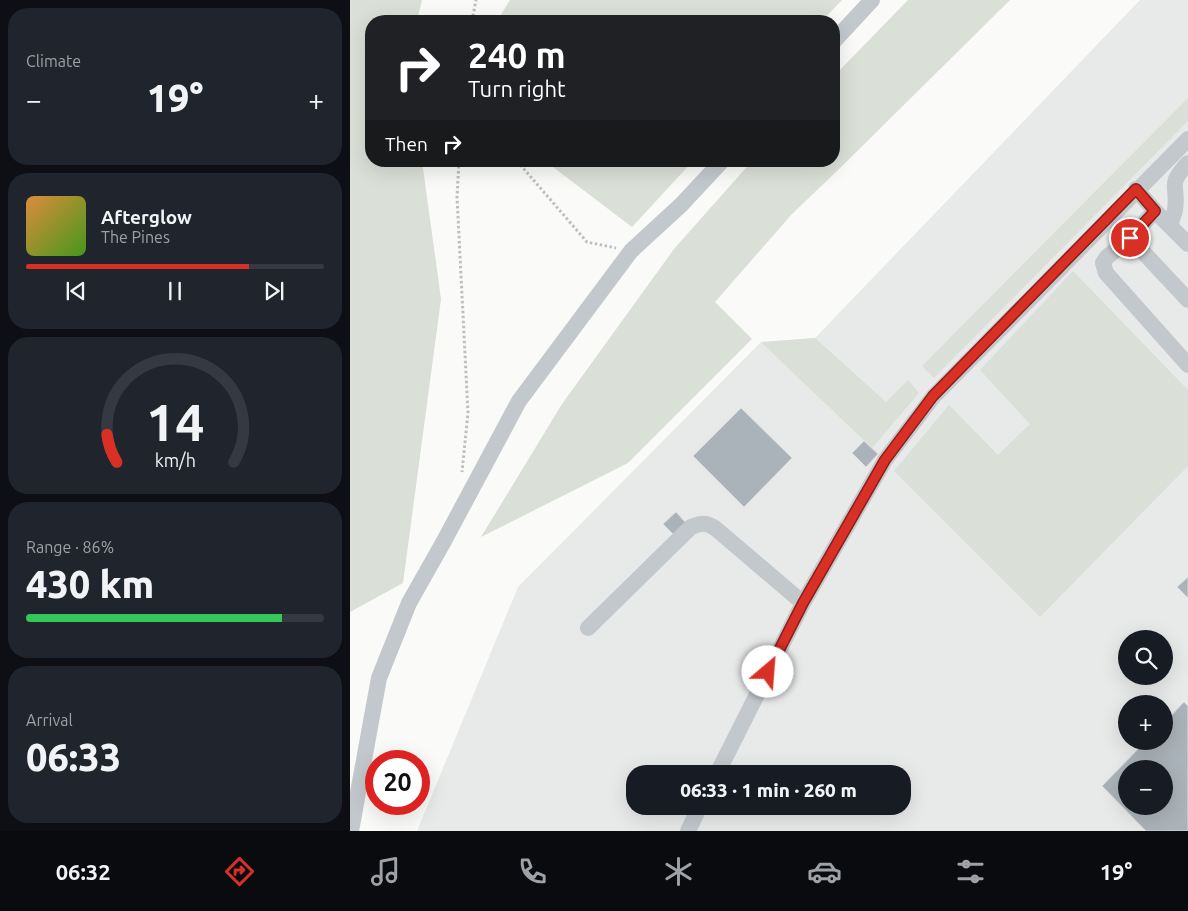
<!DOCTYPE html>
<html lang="en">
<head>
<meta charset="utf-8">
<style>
	:root { --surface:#171b24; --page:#20242c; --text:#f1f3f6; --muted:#9ea1a6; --line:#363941; --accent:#d93025 }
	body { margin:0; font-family:Ubuntu,sans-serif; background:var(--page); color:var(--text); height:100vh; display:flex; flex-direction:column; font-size:19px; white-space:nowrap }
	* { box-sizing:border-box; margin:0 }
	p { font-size:16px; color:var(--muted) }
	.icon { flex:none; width:28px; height:28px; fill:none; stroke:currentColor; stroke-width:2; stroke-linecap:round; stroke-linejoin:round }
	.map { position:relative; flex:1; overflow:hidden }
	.sheet { display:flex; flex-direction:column; gap:8px; padding:8px; background:#0d0f14; width:350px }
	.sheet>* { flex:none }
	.top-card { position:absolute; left:15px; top:15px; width:475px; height:152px; border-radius:20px; box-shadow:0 5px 20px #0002; background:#202124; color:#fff; overflow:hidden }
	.fabs { position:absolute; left:768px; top:630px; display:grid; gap:10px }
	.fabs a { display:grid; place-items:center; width:55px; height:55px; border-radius:50%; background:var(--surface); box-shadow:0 5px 20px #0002; font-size:25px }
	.speed { position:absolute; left:15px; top:750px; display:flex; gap:10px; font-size:25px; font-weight:700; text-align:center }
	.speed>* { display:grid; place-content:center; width:65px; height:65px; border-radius:50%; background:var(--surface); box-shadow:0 5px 20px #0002; line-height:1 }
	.speed .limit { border:8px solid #d22; background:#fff; color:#111 }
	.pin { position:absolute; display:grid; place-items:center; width:42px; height:42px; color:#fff; margin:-21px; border:2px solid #fff; border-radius:50%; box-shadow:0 1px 5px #0007 }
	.me { position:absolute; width:55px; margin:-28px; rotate:27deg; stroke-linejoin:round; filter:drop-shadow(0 0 4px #0008) }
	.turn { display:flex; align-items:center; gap:18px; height:105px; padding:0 20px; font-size:22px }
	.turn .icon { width:65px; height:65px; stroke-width:2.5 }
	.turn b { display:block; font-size:35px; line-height:42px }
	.then { display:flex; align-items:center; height:48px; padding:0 20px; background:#0003; gap:10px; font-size:19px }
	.big { font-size:38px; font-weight:800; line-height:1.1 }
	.sheet .widget { flex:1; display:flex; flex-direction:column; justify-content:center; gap:8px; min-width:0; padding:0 18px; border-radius:20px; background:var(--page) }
	.sheet .dial { align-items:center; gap:0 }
	.dial svg { height:130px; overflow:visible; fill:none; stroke:var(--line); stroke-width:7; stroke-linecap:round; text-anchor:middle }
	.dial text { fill:var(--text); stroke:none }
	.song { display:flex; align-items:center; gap:15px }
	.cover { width:60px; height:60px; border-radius:8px; background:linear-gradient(135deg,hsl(30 70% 55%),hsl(100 70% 35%)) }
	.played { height:5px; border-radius:2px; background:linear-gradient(90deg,var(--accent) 75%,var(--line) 75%) }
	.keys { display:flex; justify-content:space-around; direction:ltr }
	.heat { display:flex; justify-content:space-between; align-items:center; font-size:28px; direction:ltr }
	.charge { height:8px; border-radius:4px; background:linear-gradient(90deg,#34c759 86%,var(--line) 0) }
	.trip { position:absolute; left:276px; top:765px; width:285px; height:50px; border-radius:20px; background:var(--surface); box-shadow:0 5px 20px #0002; font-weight:800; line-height:50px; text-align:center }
	.tabs { display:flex; height:80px; justify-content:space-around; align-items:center; background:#090b0e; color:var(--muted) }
	.tabs .icon { width:35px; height:35px }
	.tabs .on { color:var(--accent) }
	.tabs b { font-size:22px; color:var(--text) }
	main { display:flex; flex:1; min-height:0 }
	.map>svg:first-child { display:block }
	.built { fill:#e8e9e9; fill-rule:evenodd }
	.green { fill:#dadfd7 }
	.building { fill:#aab3b9; stroke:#dcdcda; fill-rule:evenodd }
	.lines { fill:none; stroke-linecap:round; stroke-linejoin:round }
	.path { stroke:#bbbfc2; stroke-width:3; stroke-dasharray:2.5 2.5; stroke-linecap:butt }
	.minor { stroke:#c3c8cc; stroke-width:16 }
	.route-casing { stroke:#8d1f18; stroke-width:12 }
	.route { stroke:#d93025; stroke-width:9 }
</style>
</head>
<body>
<main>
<section class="sheet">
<div class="widget"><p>Climate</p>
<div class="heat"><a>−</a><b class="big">19°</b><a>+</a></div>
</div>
<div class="widget">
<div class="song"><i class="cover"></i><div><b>Afterglow</b><p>The Pines</p></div></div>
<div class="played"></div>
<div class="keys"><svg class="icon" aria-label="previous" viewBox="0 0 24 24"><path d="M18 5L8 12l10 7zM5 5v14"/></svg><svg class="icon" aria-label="pause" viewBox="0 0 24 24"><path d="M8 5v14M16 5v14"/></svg><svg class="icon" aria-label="next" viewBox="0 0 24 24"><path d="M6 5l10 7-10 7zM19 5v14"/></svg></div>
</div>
<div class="widget dial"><svg viewBox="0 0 100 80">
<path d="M14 69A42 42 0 1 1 86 69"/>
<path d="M14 69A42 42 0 0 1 8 52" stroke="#d93025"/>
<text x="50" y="56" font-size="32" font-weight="700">14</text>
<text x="50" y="72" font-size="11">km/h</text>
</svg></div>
<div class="widget"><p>Range · 86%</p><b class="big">430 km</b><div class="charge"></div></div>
<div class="widget"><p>Arrival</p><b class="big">06:33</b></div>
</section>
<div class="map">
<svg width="838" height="831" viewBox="0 0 838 831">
	<rect width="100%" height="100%" fill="#fafaf8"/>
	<path class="built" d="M790,0H838V831H67L168,587L411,342L465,338ZM776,639H814V676H776ZM776,704H814V741H776ZM776,769H814V806H776ZM285,774H552V806H285Z"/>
	<path class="green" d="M0,0H72L67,21H21V161H72L91,299L53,583L0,612Z
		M160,0H492L472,21H147Z
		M558,0H660L487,171L442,214L365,302L402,339L278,463L131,537L212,404L324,249L402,161H484V76Z
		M838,98V121L584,378L572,366Z
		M195,161H343L282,227Z
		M723,271L838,390V466L690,617L544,471L599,405L648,455L680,424L630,370Z
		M465,338L536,402L558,380L569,393L522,448L411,342Z"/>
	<path class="building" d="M391,408L442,458L394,507L343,456Z
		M514,441L528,454L516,467L502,453Z
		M326,512L337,524L325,536L313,524Z
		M838,577V598L827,587Z
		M834,702L838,706V831H796L752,786L796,741H814V723ZM776,769H814V806H776Z"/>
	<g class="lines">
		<path class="path" d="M122,21L126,0
			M109,161L107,197L118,413L112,472
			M167,161L237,242L266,248"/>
		<path class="minor" d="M484,41L522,0
			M786,189L805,211L838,244
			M805,211L780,238L757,257L753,263L756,273L838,365
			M820,225C822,220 824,215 825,210C829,185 816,186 838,163
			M780,238L838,300
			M238,628L341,527C351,523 356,522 365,528L453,603
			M367,774L453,603L535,460L583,397L838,139
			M1,831L29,678L59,603L94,541L169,401L281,251L331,205L372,161
			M338,831L350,806"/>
	</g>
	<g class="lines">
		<defs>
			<path id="route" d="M418,672L453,603L535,460L583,396L786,189L805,211L780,238"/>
		</defs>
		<use href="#route" class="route-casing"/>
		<use href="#route" class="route"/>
	</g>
</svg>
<div class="fabs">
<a><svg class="icon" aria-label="search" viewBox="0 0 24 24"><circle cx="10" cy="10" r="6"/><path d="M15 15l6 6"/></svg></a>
<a>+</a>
<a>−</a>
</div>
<div class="speed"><div class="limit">20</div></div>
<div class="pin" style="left:780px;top:238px;background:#d93025"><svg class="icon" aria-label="arrive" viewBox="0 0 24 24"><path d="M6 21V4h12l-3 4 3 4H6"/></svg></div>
<svg class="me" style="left:418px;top:672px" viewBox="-20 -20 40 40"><circle r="19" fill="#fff"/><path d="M0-13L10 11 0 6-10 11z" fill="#d93025"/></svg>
<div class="trip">06:33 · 1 min · 260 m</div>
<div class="top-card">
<div class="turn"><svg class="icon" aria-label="right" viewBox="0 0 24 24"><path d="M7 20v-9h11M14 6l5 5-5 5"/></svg><div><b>240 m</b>Turn right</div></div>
<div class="then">Then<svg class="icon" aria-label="right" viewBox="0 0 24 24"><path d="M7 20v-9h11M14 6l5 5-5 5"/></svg></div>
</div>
</div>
</main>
<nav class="tabs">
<b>06:32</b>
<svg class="icon on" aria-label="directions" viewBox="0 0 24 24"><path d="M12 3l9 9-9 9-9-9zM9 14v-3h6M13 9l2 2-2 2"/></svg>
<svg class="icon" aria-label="music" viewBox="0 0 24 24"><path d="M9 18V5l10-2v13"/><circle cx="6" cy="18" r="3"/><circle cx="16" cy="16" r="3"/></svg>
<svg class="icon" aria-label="phone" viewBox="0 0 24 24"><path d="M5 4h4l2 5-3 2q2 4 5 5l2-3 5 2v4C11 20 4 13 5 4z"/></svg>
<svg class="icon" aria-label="climate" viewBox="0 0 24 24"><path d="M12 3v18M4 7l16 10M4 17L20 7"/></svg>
<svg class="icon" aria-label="car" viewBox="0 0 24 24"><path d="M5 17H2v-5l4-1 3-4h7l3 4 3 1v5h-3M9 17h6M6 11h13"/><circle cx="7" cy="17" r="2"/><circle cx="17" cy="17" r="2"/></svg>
<svg class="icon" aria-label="filters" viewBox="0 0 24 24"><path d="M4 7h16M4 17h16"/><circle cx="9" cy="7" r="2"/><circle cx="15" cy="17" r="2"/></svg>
<b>19°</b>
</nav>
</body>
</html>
